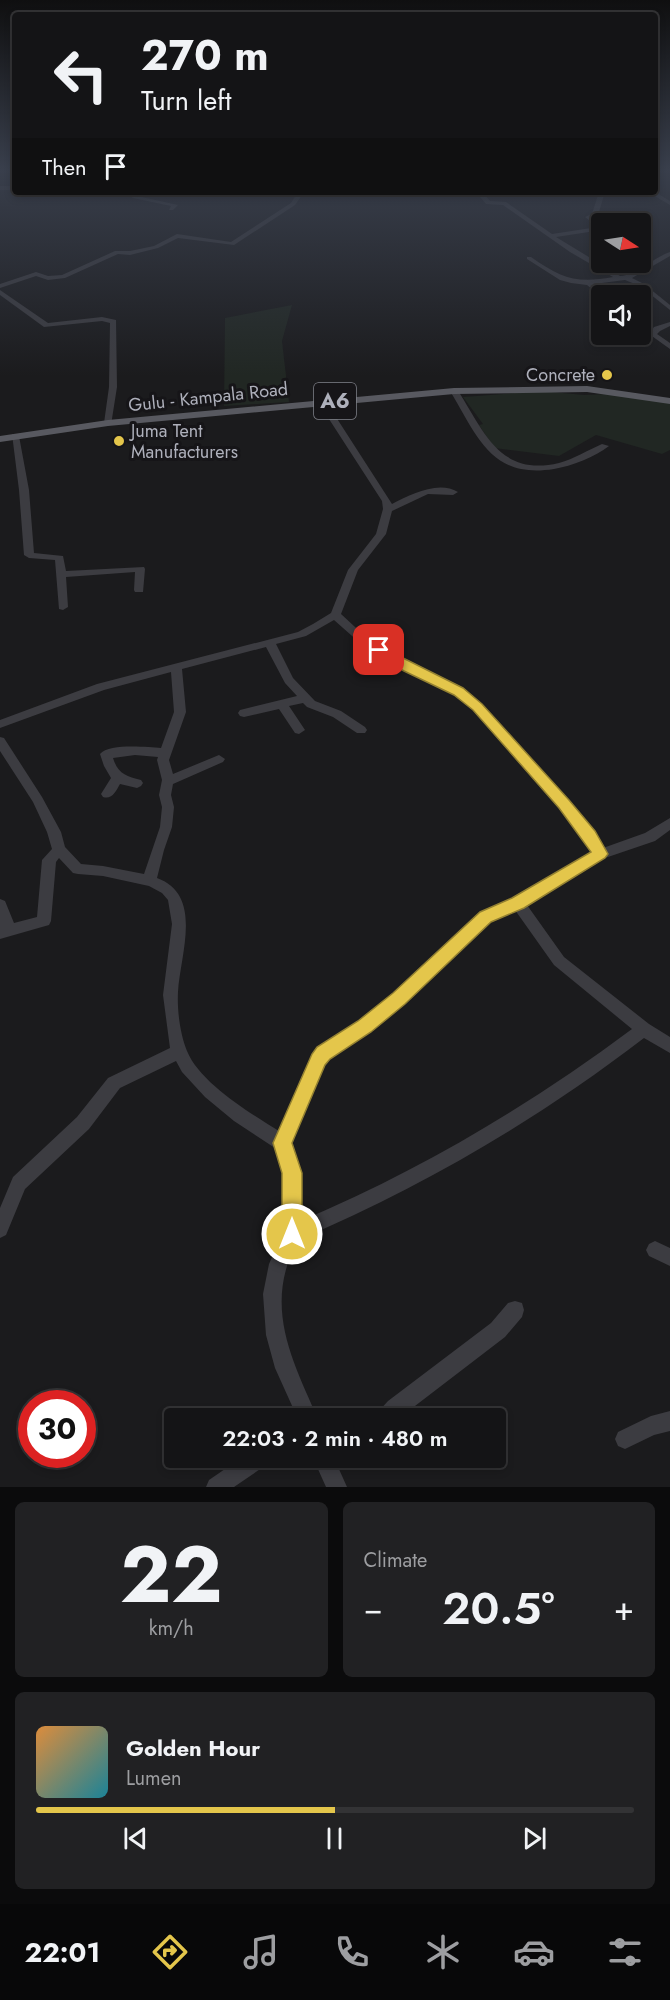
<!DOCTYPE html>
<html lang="en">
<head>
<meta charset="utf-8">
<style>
	:root { --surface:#141416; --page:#212123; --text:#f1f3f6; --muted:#9d9ea1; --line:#333335; --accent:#e4c64b }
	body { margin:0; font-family:Jost,sans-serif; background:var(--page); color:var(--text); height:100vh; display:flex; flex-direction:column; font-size:22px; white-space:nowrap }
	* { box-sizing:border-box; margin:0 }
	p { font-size:20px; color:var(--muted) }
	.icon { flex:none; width:33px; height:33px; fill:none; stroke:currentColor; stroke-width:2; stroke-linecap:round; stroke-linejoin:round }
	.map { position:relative; height:1487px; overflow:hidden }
	.drawer { display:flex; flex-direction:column; gap:15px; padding:15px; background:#0b0b0c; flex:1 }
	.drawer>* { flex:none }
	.banner { position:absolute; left:12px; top:12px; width:646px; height:183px; border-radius:6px; box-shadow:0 3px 9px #0003,0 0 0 2px var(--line); background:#141416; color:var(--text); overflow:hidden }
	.needle { width:39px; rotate:102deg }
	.tools { position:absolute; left:591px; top:213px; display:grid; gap:12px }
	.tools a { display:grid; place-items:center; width:60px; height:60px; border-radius:6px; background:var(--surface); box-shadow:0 3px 9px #0003,0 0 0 2px var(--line); font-size:30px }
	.speed { position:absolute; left:18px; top:1390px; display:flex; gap:12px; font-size:30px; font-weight:700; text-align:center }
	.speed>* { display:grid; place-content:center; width:78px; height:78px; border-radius:50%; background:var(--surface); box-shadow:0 3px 9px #0003,0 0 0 2px var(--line); line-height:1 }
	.speed .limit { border:9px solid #d22; background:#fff; color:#111 }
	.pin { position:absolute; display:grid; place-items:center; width:51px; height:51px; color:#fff; margin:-26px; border-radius:12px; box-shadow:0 3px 9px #0006 }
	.me { position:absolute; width:66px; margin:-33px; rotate:0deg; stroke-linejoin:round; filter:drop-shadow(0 0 4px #0008) }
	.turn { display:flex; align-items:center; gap:21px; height:126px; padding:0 30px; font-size:27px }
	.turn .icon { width:78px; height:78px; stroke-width:2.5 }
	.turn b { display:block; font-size:42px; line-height:51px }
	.then { display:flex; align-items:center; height:57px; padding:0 30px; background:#0003; gap:12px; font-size:22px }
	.big { font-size:45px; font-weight:600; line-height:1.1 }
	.drawer .card { flex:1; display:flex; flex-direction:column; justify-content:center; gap:9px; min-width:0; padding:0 21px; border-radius:9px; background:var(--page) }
	.drawer .dial { align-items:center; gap:0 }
	.dial b { font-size:78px; line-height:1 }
	.song { display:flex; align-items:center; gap:18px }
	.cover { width:72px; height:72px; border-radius:9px; background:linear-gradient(135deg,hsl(30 70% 55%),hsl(190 70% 35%)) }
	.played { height:6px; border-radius:3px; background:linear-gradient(90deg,var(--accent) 50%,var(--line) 50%) }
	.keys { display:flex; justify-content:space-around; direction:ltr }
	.heat { display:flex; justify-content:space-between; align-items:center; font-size:33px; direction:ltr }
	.drawer .tiles { flex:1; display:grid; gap:15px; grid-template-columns:1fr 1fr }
	.card:last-child { grid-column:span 2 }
	.trip { position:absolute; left:164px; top:1408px; width:342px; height:60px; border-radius:6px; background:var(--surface); box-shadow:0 3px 9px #0003,0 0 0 2px var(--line); font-weight:600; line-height:60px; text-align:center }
	.menu { display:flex; height:96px; justify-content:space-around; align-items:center; background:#080809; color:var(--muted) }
	.menu .icon { width:42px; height:42px }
	.menu .current { color:var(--accent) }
	.menu b { font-size:27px; color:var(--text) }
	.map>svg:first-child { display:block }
	.green { fill:#212723 }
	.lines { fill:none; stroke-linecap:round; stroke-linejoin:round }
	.minor { fill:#3c3c41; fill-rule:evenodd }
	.major { fill:#585960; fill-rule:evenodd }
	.route { fill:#e4c64b; stroke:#948131; stroke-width:1.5 }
	.poi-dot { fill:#e4c64b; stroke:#161518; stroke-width:2 }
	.labels { text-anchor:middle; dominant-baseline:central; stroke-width:6; stroke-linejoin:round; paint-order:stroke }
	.far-poi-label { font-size:18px; fill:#aeb0bb; stroke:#161518; text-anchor:end }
	.far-street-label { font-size:18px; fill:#aeb0bb; stroke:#161518 }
	.shield { fill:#161518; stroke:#80828a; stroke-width:1.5 }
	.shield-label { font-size:21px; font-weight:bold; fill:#aeb0bb }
</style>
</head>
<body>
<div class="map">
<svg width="670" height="1487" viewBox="0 0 670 1487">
	<rect width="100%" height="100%" fill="#1b1b1d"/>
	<path class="green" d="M292,305L282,341L289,402L224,406L225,318Z
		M541,391L584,395L609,394L670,403V450L662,454L596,435L559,456L494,448L479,425L483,424L463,397Z"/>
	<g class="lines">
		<path class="minor" d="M0,186H15V190H0Z
			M126,192H132L137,196L178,205L173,210H169L171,206L133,198Z
			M298,192H304L295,205L234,245L178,238L158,248L130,255L118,254L65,278L48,280L36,276L0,288V284L36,272L48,276L62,275L115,251H130L154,246L177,234L231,242L291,203Z
			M476,192H482L490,201L506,202L552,234L598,227L585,217L592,214L599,192H605L598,215L593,218L602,224V230L556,237L620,276C639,275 652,258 670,252V256L632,278L644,284L670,305V310L640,286L625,280L594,284L607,296H602V297L587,285L571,283L560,280L527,259V257H531C561,278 576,284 613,277L570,252L503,205L486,204Z
			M648,192H655L670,201V205Z
			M0,290L48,323L102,317L116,320L117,387L111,425L104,423L109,387L110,323L102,321L44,327L0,295Z
			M670,322V326L660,331L657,334L670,343V349L649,334L654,327Z
			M451,389H457C484,431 499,477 559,463C574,459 588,450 602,444L609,446C595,457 572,466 554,469C491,479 478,437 450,391Z
			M319,400H325L392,504C410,495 438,480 458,492L453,495L428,494L392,511L386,534L358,570L341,614L368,639L412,665L462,689L482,704L568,801L594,831L603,848L645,833L670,818V830L655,841L605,858L527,905L564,957L649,1024L670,1037V1053L644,1038C537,1120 423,1187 298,1240C294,1249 289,1257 287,1266C270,1321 297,1370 318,1419H298L275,1368L266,1335L263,1294L269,1264L283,1233V1173L275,1148L234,1121L205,1097L182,1072L176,1061L120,1088L89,1129L25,1189L6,1235L0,1238V1208L13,1177L77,1117L108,1078L170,1048L163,995L172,924L168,900L162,893L149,886L103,876L78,874L73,873L59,858L56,862L51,921L49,925L0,939V899L5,901L14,923L37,917L42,860L52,849L47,832L33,802L0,751V737L4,738L42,797L61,832L65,847L81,864L103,866L144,874L160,827L162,807L159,795L162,780L157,760L158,757L135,755L113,758C118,774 126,776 141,780L143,783L141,786L137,788L120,784C116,791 112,800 103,797L101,794L111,778L104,766L100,754C109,743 147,747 161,748L174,712L171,672L104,690L0,728V720L97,684L298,632L313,624L331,613L348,570L376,534L383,509L382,501L318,402ZM334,620L360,643L404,671L454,695L474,710L560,807L584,839L592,852L513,899L481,913L394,993L360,1021L318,1048L304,1071L279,1131C250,1113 200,1083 187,1051C180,1034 177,1010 178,992C180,955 204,895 157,878L164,850L172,827L174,807L171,795L173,784L223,762L225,759L219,755L173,774L169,760L186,712L182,669L266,647L285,683L297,696L240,710L238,713L240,716L244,717L279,709L295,733L299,734L305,730L289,706L303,703L307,707L333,717L357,733H365L367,730L365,727L341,711L315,701L293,678L276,644L306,636ZM515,910L554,965L632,1029C529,1106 419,1171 301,1221V1173L290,1143L316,1081L330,1058L370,1031L404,1003L491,921Z
			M12,434L19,436L29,490L34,553L63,556L66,571L144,567L145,569L143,592H135L134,590L135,572L66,577L68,607L63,610L59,609L55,560L29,558L24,555L19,490Z
			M655,1241L670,1248V1266L649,1256L646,1250L649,1244Z
			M515,1301L522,1303L524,1310L522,1317L505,1337L398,1419H375L378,1412L388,1401L491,1323L508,1303Z
			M670,1411V1431L654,1435L625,1449L618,1446L615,1439L618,1432L651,1416Z
			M241,1458H269L266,1465L234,1487H206L209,1480Z
			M313,1458H334L347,1487H326Z"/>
		<path class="major" d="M587,386L670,398V404L587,392L454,394L108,426L0,442V436L108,420L454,388Z"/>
	</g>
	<linearGradient id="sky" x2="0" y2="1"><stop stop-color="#0f0f10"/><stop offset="0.45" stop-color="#393f4c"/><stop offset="1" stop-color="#393f4c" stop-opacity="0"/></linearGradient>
	<rect width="670" height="376" fill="url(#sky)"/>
	<path class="route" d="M379,646L463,688L482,704L569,800L595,831L608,854L605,858L524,908L491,922L405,1004L371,1032L330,1059L325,1065L292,1143L302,1173V1234L299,1241L292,1244L285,1241L282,1234V1173L273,1143L312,1054L317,1047L358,1021L393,993L480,912L512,898L591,852L559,808L473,710L454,695L404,671L374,653L372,650L374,647Z"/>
	<g class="poi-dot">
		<circle cx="607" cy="375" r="6"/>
		<circle cx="119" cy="441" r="6"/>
	</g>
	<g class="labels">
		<g class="far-poi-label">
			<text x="595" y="375">Concrete</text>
			<text x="131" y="431" text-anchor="start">Juma Tent<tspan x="131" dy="21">Manufacturers</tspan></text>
		</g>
		<g class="far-street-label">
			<text transform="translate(208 397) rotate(-6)">Gulu - Kampala Road</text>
		</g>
		<rect class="shield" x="314" y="383" width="42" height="36" rx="4.5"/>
		<g class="shield-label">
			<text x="335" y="401">A6</text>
		</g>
	</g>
</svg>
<div class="tools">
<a><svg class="needle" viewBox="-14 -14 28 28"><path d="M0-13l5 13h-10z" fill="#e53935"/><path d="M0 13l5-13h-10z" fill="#9d9ea1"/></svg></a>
<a><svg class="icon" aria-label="sound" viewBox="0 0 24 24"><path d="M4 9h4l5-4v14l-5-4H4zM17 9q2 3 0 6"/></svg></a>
</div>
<div class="speed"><div class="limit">30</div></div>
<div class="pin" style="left:379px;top:650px;background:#d93025"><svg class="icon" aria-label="arrive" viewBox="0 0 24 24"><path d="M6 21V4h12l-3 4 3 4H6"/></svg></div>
<svg class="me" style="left:292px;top:1234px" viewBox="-20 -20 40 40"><circle r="17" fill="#e4c64b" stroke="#fff" stroke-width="3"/><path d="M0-11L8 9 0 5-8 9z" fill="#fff"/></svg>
<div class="trip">22:03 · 2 min · 480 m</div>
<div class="banner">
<div class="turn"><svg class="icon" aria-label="left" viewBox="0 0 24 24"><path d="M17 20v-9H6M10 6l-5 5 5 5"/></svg><div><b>270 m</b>Turn left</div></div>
<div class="then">Then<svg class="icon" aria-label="arrive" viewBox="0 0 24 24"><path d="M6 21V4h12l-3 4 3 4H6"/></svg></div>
</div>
</div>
<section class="drawer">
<div class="tiles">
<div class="card dial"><b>22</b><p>km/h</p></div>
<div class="card"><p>Climate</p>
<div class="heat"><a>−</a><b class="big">20.5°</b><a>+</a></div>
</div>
<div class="card">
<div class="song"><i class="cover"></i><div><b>Golden Hour</b><p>Lumen</p></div></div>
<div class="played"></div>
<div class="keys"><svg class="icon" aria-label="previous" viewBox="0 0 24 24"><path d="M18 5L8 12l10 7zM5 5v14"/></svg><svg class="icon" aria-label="pause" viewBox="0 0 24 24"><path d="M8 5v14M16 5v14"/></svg><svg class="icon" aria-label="next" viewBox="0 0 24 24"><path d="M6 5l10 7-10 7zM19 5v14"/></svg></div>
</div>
</div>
</section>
<nav class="menu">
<b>22:01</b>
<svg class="icon current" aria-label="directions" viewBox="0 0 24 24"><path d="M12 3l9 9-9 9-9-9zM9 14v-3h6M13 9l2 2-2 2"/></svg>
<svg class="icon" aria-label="music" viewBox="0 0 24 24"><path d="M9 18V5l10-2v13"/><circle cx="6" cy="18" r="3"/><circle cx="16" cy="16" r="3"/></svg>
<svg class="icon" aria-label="phone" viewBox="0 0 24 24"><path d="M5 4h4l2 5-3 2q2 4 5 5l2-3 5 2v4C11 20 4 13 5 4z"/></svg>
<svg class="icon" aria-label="climate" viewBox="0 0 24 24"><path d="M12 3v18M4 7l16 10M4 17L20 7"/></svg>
<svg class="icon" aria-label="car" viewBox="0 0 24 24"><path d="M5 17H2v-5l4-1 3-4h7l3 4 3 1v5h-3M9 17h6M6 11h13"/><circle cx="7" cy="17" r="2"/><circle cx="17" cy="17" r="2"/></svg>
<svg class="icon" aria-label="filters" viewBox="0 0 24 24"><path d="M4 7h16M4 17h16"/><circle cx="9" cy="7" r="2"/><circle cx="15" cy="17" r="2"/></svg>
</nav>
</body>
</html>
